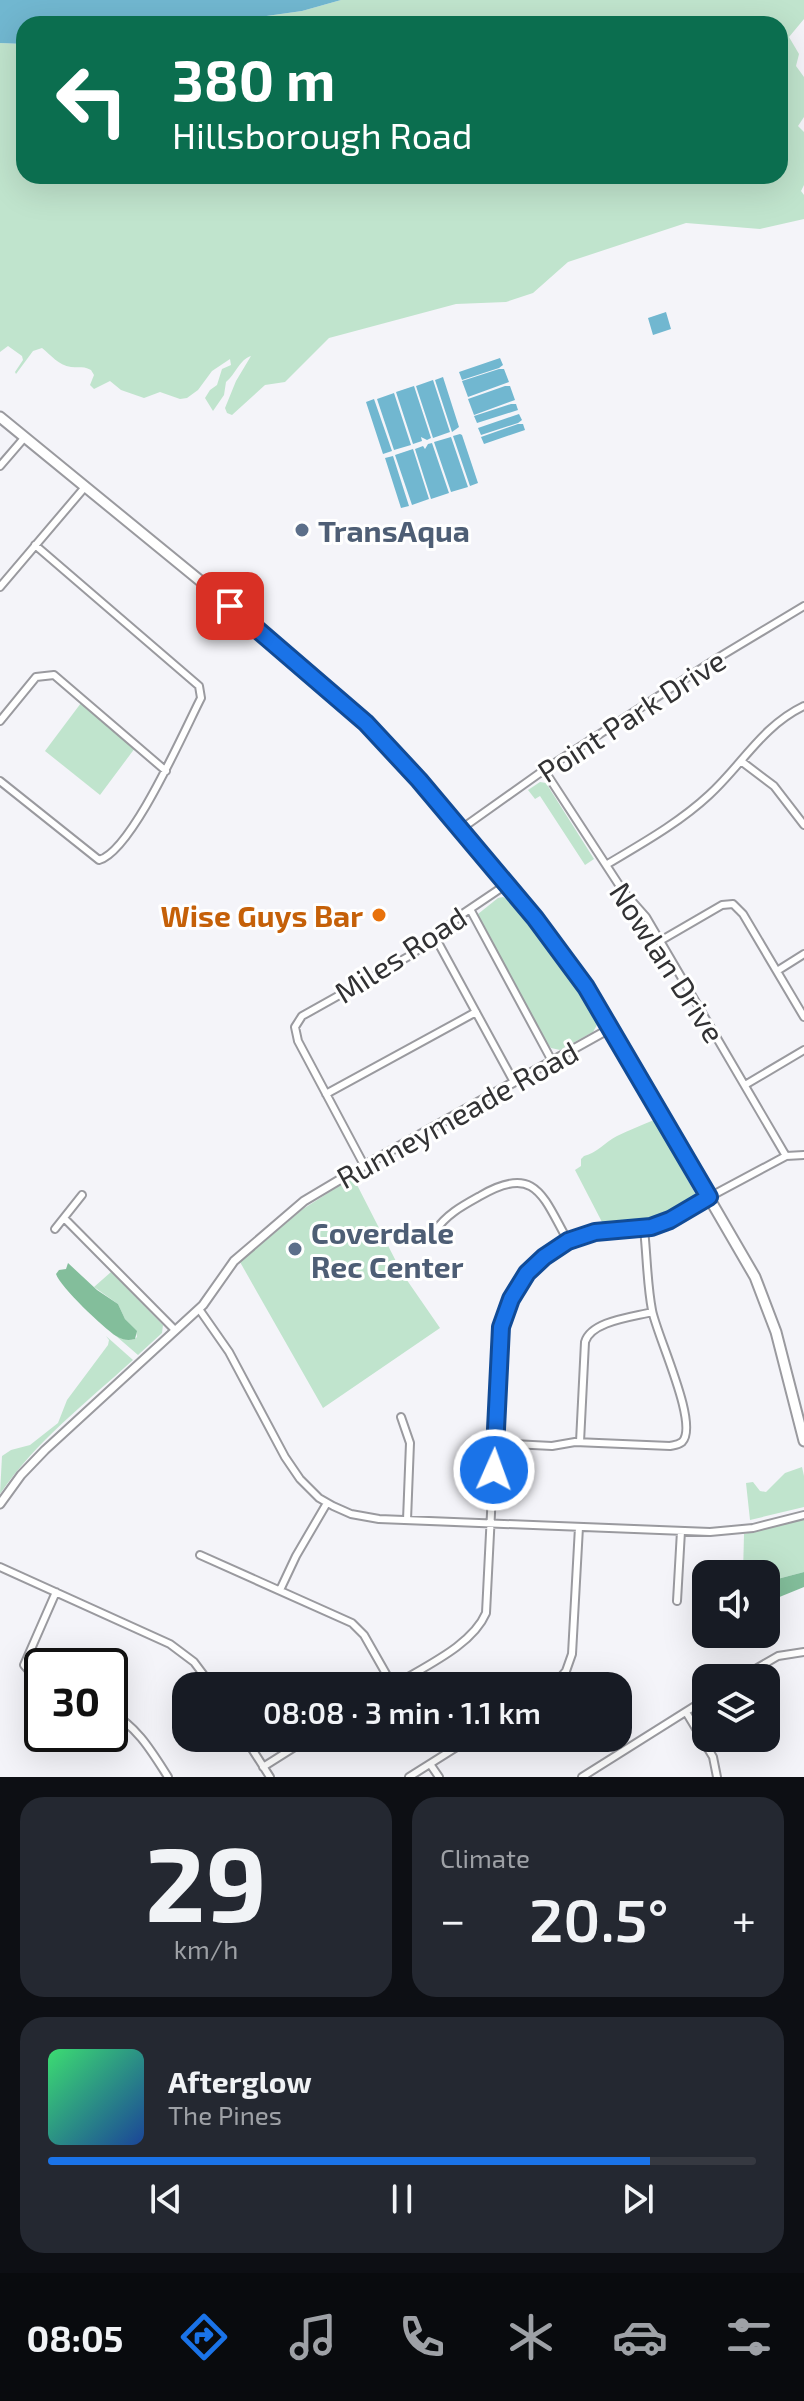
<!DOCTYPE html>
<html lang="en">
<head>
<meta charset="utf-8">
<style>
	:root { --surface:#171b24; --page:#242831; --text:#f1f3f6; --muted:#9ea1a6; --line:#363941; --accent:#1a73e8 }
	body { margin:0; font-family:"Exo 2",sans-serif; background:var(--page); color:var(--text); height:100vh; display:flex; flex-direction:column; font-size:30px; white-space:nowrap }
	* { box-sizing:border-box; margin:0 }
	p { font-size:26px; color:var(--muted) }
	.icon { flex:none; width:44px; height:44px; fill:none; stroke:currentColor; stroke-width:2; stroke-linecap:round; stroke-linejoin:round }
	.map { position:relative; height:1777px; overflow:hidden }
	.drawer { display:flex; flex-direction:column; gap:20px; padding:20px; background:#0d0f14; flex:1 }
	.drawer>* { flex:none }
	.guide { position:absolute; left:16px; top:16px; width:772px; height:168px; border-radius:24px; box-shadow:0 8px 32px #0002; background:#0b6e4f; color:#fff; overflow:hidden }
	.buttons { position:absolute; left:692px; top:1560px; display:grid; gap:16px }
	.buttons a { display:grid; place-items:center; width:88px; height:88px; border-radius:16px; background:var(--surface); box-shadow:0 8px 32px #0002; font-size:40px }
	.speed { position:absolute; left:24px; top:1648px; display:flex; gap:16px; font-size:40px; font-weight:700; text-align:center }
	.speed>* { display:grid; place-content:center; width:104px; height:104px; border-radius:50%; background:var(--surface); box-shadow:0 8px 32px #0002; line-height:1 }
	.speed .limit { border:4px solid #111; border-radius:12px; background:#fff; color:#111 }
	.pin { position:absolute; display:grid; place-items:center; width:68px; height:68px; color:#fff; margin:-34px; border-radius:16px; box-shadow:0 4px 12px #0006 }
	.me { position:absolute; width:88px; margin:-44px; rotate:2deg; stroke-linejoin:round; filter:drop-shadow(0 0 6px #0008) }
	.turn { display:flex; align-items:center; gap:28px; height:168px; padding:0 24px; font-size:36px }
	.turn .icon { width:104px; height:104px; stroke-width:2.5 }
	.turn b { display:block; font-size:56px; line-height:68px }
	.big { font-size:60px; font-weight:600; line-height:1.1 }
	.drawer .tile { flex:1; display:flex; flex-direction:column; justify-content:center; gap:12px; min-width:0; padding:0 28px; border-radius:24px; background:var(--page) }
	.drawer .dial { align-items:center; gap:0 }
	.dial b { font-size:104px; line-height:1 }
	.song { display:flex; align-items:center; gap:24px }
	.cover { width:96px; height:96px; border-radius:12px; background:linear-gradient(135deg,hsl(140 70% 55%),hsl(220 70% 35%)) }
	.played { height:8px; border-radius:4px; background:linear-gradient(90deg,var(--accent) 85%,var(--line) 85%) }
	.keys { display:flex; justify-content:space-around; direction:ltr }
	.heat { display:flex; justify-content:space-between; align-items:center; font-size:44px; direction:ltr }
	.drawer .tiles { flex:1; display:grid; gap:20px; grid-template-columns:1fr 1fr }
	.tile:last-child { grid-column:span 2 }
	.trip { position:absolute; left:172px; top:1672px; width:460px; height:80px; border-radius:24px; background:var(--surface); box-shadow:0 8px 32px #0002; font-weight:600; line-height:80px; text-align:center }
	.tabs { display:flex; height:128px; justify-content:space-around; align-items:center; background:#090b0e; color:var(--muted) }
	.tabs .icon { width:56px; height:56px }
	.tabs .active { color:var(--accent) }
	.tabs b { font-size:36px; color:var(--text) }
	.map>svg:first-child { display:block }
	.green { fill:#c0e4cd }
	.forest { fill:#83be9b }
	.water { fill:#71b7d0 }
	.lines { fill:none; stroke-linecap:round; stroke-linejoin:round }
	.minor-casing { stroke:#9a9a9f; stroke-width:10 }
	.tertiary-casing { stroke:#9a9a9f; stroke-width:11 }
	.primary-casing { stroke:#9a9a9f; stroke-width:13 }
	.minor { stroke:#fff; stroke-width:6 }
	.tertiary { stroke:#fff; stroke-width:7 }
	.primary { stroke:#fff; stroke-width:9 }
	.route-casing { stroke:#114b97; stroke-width:20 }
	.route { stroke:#1a73e8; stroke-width:14 }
	.service-dot { fill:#5c6f8a; stroke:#fff; stroke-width:3 }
	.food-dot { fill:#e8710a; stroke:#fff; stroke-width:3 }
	.labels { text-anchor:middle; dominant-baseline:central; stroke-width:6; stroke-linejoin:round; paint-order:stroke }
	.service-label { font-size:30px; font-weight:bold; fill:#4e5e75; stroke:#fff; text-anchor:start }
	.street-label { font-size:30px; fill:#323234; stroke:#fff }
	.food-label { font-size:30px; font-weight:bold; fill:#c56008; stroke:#fff; text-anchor:end }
</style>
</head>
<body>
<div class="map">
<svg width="804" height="1777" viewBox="0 0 804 1777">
	<rect width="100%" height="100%" fill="#f4f4f9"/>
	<path class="green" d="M341,0H804V19L789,37L799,54L796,66L804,77V117L798,126L804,132V185L801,191L804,195V219L760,229L686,223L568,262L533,293L506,302L456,304L329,338L285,382L265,385L232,415L227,413L225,408L236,381L251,356C240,359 235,375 226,382L224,395L213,411L205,398L210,390L217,385L222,369L231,365L230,359L212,371L198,390L187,398L180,399L160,392L144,398L121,390L110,381L94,389L90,385L94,375L91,370C84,366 79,368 71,367C58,365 51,355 42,348L33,351L16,374L15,372L23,360L22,356L8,346L0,352V43L24,44V176H780V24H210L302,11Z
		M81,703L135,748L100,795L45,751Z
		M540,782L546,783L594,859L585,865L540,796L535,799L528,790Z
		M503,897L507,899L560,964L596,1021L597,1025L593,1032L560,1050L551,1048L541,1035L480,922L478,914L498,898Z
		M654,1120L696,1195C672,1220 636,1222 603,1224L575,1170L581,1166V1159L584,1156C597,1153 605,1142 617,1136C629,1130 642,1125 654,1120Z
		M353,1177L402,1273L440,1328L323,1408L240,1262L303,1209Z
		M111,1272L163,1325L162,1333L138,1355L116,1336C124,1339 130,1343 137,1337L136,1331L125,1319L118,1304L94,1287Z
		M106,1336L133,1360C87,1402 35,1442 0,1494L2,1456L11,1450L30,1445L58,1423L67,1400L108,1345L109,1340Z
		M802,1467L804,1476V1507L750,1520L746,1483L753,1482L760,1491L766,1492L785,1473Z
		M804,1519V1572L766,1582V1574H743L744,1534Z"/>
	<path class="forest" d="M68,1263L97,1290L118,1304L125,1319L137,1331L135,1339C128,1341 123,1340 116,1336C104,1328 60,1287 56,1274L59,1270L66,1269Z
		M804,1572V1587L777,1598L766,1613V1582Z"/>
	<path class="water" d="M0,0H341L302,11L210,24H24V44L0,43Z
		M666,312L671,329L653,335L648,318Z
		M500,358L503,365L499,368L462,380L459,372Z
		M499,369H504L509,382L468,397L462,381Z
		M443,377L459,427L452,432L435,380Z
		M433,380L450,432L433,438L416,386Z
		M414,386L431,438L427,440L421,437L422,441L413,444L396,392Z
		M505,386H510L515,400L474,415L468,399Z
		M394,393L411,445L394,450L377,399Z
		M374,399L392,451L383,454L366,402Z
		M511,404H516L518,410L477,423L474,416Z
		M519,414L522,420L518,423L481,435L478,428Z
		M518,424H523L525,430L484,444L481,437Z
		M460,434L462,435L478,483L470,486L453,436Z
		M451,437L468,487L451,492L434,442Z
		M432,443L449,493L431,499L415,449L423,446L425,449L428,444Z
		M413,449L429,499L412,505L395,455Z
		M393,456L409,506L401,508L385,458Z"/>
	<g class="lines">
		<defs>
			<path id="minor" d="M0,466L25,437
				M0,587L85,487
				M0,721L36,677L54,675L166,771
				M741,761L774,786L804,825
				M544,770L623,891L646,917L786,1156
				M0,781L99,860C132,851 184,731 201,698L199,686L35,545
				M461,829L544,770L716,659L804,606
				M606,865C641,844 679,823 709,795C742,765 762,726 804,706
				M470,909L552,1061
				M435,937L514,1082
				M660,941L722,905L733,904L743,914L804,1017
				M777,971L804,954
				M745,1085L804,1050
				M326,1094L476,1012
				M364,1165L298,1041L295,1027L302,1016L411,955L464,913L507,884
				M64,1218L175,1330
				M55,1229L82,1195
				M435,1231C447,1214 462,1206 480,1196C536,1163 543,1197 568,1241
				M199,1309L229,1352L285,1457L300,1479L319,1498L333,1506L351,1514L379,1519L710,1532L753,1528L804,1515
				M401,1417L410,1443L407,1520
				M580,1442L585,1342C591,1321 633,1317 652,1312
				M495,1443L552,1446L575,1442L670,1446C675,1445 678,1445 682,1442C700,1425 656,1334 652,1310C647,1284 647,1256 644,1229
				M200,1555L352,1623L364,1635L393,1686
				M0,1567L170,1644L194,1662L212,1686
				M280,1590L296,1556L327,1503
				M677,1601L681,1531
				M42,1678L30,1672L24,1665L56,1592
				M740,1678L778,1656L804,1652
				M393,1686C423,1667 472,1646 486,1613L500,1334C507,1285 546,1241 596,1232C616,1229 637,1232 657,1225L786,1156L804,1155
				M553,1686L566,1671L572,1654L579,1527
				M110,1712C137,1726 152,1752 168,1777
				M686,1712L713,1757L717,1777
				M245,1738L270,1777
				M430,1764L439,1777
				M263,1767L309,1738
				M409,1777L471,1738
				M582,1777L706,1699"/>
			<path id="tertiary" d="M0,1504L21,1475L45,1450L203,1305L234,1261L304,1201L351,1173L611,1028"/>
			<path id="primary" d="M0,417L253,624L366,723L419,780L548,934L593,998L755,1277L776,1332L804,1441"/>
		</defs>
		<use href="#minor" class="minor-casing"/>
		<use href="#tertiary" class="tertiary-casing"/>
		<use href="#primary" class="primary-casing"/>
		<use href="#minor" class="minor"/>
		<use href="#tertiary" class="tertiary"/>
		<use href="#primary" class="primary"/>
	</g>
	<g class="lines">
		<defs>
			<path id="route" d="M230,606L366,723L419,780L535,918L586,987L709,1197L670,1220L651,1227L595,1232L568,1241L544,1257L527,1273L511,1299L501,1327L494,1470"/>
		</defs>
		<use href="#route" class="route-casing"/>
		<use href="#route" class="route"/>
	</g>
	<g class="service-dot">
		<circle cx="302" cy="530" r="8"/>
		<circle cx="295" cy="1249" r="8"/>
	</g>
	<circle class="food-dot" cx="379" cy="915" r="8"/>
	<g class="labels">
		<g class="service-label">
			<text x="318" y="530">TransAqua</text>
			<text x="311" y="1232">Coverdale<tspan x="311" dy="34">Rec Center</tspan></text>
		</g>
		<g class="street-label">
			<text transform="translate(631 715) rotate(-33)">Point Park Drive</text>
			<text transform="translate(400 954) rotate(-33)">Miles Road</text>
			<text transform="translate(668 962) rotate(57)">Nowlan Drive</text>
			<text transform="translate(457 1114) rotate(-29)">Runneymeade Road</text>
		</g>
		<g class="food-label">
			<text x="363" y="915">Wise Guys Bar</text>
		</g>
	</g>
</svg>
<div class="buttons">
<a><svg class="icon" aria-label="sound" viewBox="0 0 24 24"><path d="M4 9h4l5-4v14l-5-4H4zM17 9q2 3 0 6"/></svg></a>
<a><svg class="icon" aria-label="layers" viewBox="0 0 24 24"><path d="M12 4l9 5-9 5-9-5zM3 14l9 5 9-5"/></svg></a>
</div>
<div class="speed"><div class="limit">30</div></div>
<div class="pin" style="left:230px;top:606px;background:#d93025"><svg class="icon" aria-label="arrive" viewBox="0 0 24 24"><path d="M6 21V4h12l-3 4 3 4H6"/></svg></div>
<svg class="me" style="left:494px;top:1470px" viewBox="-20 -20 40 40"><circle r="17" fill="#1a73e8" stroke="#fff" stroke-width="3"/><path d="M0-11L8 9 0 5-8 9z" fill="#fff"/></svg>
<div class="trip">08:08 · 3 min · 1.1 km</div>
<div class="guide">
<div class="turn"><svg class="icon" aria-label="left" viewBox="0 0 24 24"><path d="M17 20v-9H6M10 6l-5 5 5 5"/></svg><div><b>380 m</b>Hillsborough Road</div></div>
</div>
</div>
<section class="drawer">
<div class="tiles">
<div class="tile dial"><b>29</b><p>km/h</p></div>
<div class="tile"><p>Climate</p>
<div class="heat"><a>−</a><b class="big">20.5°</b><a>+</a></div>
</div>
<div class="tile">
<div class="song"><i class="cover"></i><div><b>Afterglow</b><p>The Pines</p></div></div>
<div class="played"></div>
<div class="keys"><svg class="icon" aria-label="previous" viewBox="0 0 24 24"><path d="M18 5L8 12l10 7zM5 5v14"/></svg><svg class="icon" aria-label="pause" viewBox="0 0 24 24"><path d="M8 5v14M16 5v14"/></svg><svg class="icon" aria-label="next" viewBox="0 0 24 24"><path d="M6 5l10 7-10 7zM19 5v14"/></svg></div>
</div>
</div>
</section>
<nav class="tabs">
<b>08:05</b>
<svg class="icon active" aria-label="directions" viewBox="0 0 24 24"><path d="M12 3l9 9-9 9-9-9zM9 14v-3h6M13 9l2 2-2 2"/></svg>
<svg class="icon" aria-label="music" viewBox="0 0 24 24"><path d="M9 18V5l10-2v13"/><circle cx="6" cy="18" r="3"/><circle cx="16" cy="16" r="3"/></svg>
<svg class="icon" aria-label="phone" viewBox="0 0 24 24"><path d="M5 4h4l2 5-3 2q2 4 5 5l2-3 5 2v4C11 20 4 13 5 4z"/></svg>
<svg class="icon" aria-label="climate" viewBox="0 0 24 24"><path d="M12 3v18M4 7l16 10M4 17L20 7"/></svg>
<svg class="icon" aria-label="car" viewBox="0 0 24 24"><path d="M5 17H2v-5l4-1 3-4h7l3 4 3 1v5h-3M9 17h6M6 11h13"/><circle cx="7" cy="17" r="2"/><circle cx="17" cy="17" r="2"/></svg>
<svg class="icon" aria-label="filters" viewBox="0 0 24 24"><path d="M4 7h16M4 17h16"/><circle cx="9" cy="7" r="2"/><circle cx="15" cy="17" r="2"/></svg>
</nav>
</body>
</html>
